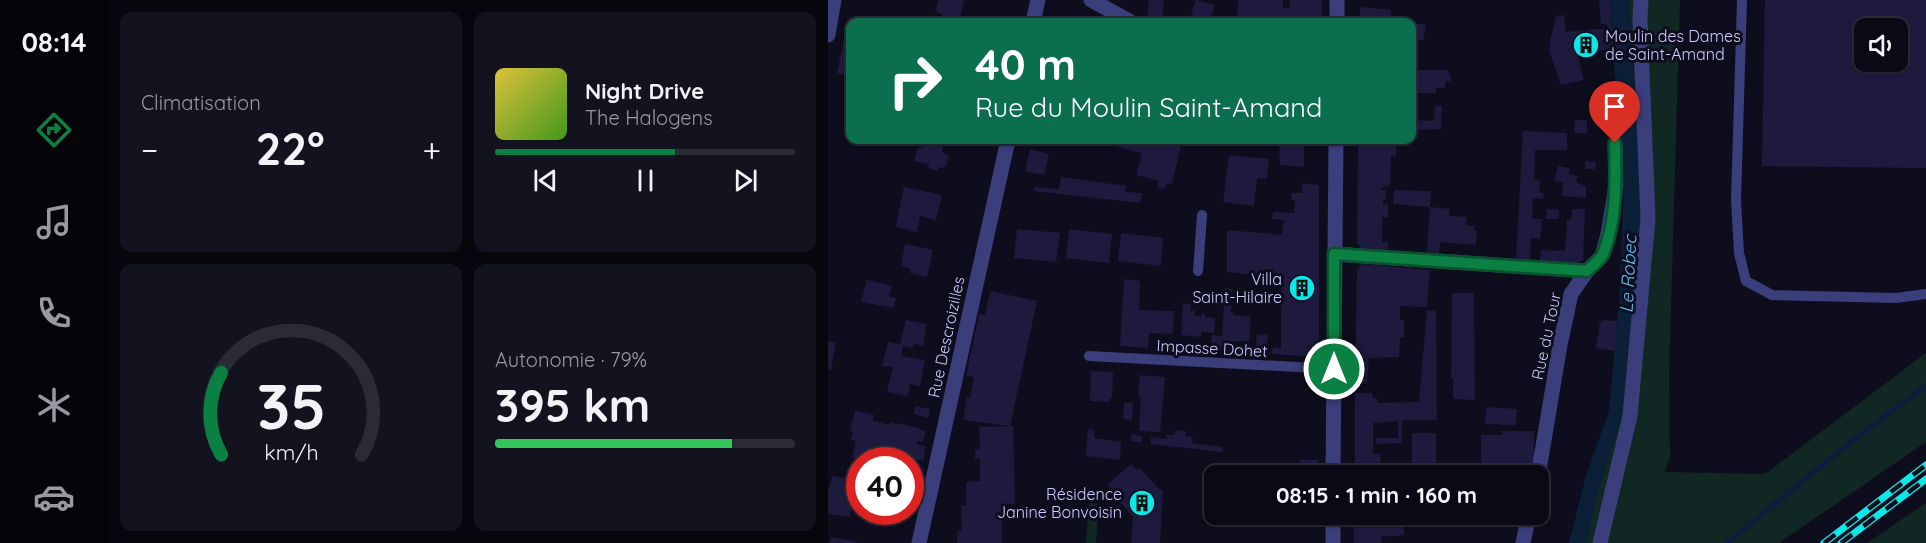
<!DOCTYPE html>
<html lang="fr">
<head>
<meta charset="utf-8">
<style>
	:root { --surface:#0a0a16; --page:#13131f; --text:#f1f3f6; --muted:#999aa1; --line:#2a2b35; --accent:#0b8043 }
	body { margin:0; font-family:Quicksand,sans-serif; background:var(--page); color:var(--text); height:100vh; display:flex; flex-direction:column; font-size:22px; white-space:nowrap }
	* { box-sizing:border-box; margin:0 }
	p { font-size:20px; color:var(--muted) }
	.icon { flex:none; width:33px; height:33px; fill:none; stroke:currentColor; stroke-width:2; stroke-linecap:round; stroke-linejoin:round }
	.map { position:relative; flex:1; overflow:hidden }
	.panel { display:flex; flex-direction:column; gap:12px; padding:12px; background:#06060c; width:720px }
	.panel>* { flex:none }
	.hud { position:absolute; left:18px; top:18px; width:570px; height:126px; border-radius:12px; box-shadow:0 2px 4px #0004,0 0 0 2px var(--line); background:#0b6e4f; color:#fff; overflow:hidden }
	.tools { position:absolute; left:1026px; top:18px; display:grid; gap:12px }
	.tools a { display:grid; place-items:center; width:54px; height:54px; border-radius:12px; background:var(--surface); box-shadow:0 2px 4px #0004,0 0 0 2px var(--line); font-size:30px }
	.speed { position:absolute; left:18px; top:447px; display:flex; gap:12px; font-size:30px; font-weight:700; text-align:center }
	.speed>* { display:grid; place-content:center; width:78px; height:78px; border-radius:50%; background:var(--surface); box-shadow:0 2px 4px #0004,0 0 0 2px var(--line); line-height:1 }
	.speed .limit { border:9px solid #d22; background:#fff; color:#111 }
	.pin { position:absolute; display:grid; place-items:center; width:51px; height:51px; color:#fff; margin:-62px -26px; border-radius:50% 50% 50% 0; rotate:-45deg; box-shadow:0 0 6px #0007 }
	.pin .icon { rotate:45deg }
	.me { position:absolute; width:66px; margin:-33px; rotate:0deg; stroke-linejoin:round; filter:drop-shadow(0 0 4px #0008) }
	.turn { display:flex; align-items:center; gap:21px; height:126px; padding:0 30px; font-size:27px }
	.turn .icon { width:78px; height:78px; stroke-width:2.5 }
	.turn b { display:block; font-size:42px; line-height:51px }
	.big { font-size:45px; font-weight:700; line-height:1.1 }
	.panel .card { flex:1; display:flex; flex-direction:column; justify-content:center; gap:9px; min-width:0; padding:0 21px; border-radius:12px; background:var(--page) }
	.panel .dial { align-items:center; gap:0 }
	.dial svg { height:156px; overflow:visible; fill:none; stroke:var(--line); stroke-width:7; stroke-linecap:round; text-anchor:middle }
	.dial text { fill:var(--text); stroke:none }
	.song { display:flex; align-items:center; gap:18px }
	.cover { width:72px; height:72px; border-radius:9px; background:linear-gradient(135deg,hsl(50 70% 55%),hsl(100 70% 35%)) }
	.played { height:6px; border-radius:3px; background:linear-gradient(90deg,var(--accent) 60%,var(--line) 60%) }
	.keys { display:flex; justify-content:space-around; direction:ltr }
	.heat { display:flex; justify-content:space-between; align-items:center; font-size:33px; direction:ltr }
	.charge { height:9px; border-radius:4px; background:linear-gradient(90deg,#34c759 79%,var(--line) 0) }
	.panel .tiles { flex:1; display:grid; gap:12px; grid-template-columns:repeat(2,1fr) }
	.trip { position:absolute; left:376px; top:465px; width:345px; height:60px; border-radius:12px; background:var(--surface); box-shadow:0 2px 4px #0004,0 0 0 2px var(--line); font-weight:700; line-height:60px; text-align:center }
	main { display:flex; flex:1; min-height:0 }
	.menu { display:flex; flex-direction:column; width:108px; justify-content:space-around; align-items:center; background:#040409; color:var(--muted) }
	.menu .icon { width:42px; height:42px }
	.menu .active { color:var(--accent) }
	.menu b { font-size:27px; color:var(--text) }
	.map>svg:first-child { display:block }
	.green { fill:#102724 }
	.water { fill:#0b2038 }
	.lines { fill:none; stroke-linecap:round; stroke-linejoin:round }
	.stream { stroke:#0b2038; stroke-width:6 }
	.building { fill:#1e1a3d; fill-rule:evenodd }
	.service { stroke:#3a3e7a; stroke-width:10 }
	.minor { stroke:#3a3e7a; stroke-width:15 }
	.tertiary { stroke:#3a3e7a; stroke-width:15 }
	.rail-casing { stroke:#0de7e7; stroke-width:7 }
	.rail { stroke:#0e0d1d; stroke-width:4.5; stroke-dasharray:14; stroke-linecap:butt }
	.route-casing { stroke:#07532c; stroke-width:15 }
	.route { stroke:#0b8043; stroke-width:10 }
	.labels { text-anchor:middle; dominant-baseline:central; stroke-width:6; stroke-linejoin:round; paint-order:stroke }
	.poi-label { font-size:16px; fill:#ccccfc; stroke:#0e0d1d; text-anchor:end }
	.street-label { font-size:16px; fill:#ccccfc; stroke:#0e0d1d }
	.water-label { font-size:18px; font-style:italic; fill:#5fbff6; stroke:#0e0d1d }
</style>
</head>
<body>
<main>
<nav class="menu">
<b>08:14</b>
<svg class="icon active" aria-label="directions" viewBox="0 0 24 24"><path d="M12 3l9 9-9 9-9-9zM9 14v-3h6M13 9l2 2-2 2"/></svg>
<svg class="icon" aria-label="music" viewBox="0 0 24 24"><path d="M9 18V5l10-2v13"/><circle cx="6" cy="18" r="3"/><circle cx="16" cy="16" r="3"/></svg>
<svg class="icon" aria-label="phone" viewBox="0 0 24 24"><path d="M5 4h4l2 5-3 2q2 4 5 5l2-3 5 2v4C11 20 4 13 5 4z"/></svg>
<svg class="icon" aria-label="climate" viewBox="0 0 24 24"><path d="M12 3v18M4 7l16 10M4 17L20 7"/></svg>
<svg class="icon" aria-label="car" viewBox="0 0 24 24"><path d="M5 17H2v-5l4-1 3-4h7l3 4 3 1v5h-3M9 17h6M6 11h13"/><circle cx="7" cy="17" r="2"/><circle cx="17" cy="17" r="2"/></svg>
</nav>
<section class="panel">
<div class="tiles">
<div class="card"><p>Climatisation</p>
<div class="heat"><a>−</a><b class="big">22°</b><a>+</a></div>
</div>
<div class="card">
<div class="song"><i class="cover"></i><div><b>Night Drive</b><p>The Halogens</p></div></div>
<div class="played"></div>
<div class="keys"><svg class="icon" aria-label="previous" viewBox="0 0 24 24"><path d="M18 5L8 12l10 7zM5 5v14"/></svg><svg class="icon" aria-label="pause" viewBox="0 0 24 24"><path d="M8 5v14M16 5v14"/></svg><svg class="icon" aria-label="next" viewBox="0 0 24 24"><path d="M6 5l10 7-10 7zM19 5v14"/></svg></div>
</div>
<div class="card dial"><svg viewBox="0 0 100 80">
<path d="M14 69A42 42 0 1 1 86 69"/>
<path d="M14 69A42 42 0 0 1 14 27" stroke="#0b8043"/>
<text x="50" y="56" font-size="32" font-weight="700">35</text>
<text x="50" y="72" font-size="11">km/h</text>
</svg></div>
<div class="card"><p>Autonomie · 79%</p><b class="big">395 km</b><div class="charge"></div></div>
</div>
</section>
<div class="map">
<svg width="1098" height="543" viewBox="0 0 1098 543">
	<rect width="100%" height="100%" fill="#0e0d1d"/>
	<path class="green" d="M801,0H852L841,375L842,456L837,472L937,474L1098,353V442L951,543H758L766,504L795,411L811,227L813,181Z
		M261,503L271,504L268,543H258Z
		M1098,503V543H1039Z"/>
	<path class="water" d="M782,0H801L813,187L811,241L795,411L766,504L758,543H741L758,476L781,411L791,303L796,185L785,49L794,48L793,28H784Z"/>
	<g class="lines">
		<path class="stream" d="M899,543L1024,441L1098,386"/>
	</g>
	<path class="building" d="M111,0H136L131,22H112L114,14L107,11Z
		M321,0H336L334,21L319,20Z
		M368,0L387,5L382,22H370L372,18L363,15Z
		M410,0H455V8L461,9L462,0H494V22H409Z
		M771,0H782L784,28H793L794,49L749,52L756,80L733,85L721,51L722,41L728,16L736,15L738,32L780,28L779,24H773Z
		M937,0H1098V168L934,166ZM1036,28H1070V62H1036Z
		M532,7L563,10L562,22H532Z
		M584,23L598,25L595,40L584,41Z
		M16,40L22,41V77L9,73Z
		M584,70H619L623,76V81H617V88H608V93H584Z
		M607,106H614L613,129L584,130V120L606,121Z
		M747,120H759V133H746Z
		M695,131L739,133V150H707L706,179L712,180L711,192L716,193L715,199L705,198L704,219H714L712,239L703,238L702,260L688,259Z
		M96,140H123V142L116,141L114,152L121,156L119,165L114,168L111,167L110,171L100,168L101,164L86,161L90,147L94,148Z
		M296,140L316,146L318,140H354L344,184L338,183L337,189L329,188L331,181L308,175L314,153L289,147Z
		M451,140H476V167L452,165Z
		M530,140H568V156L563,155L562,185L553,188V190H558V199H555V205L560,204V217H554V242H560V250L533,248L529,243Z
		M202,149L221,154L216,175L197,171Z
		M401,155L441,159L439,179L429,178L426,206L395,202Z
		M757,161L768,162L767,169H757Z
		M730,166L742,168L740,174L750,176L748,183H751L758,187V198L734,196L735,182L726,181Z
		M233,177L298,186L297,192L314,193L312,203L206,191V187L231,189Z
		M474,183L491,185V357L444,354L445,347L453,348V270L452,278L399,272V230L454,235L456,220L444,219L445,212L466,213L467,200H463L464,193H474Z
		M76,187L114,195L108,220L92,216L89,232L68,227Z
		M566,190L603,191L602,207L622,209L621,216L639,217L638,225L646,226V231H649L648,245L612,242L611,253L599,252L602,207L565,204Z
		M719,209L731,210V219H718Z
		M744,209H757L755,260L750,263L712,261L713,250L737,251L739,220H743Z
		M189,229L232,233L228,262L186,258Z
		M241,229L284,234L281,263L238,258Z
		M293,233L335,238L333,266L290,261Z
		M77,244L105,250L99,277L82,273L83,269L73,266Z
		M534,264L602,270L599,307L572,306V320H576V337H572L571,357L541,358L539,384H527L529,269Z
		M296,279L312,281L311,310L346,311L345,334L321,333L320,348L292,346Z
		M39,280L64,286L61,297L68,298L66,308L33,302Z
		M397,288L404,289L403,312H405V315L423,317L421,342L405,341V347L393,346L392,352L382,351L384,335L394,336Z
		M162,291L209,301L182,426L135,420L139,397L142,398L146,377L138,376L151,314L157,315Z
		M624,293H646L647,400L625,399V378H623Z
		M355,303L363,304L362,311H367V316L373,317L374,313L377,314V317L387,318L386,333L373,332V337L353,335Z
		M599,310L608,311L609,420H574V443L548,444V438H570V421L545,423V454H553L552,465H545V469H553L552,476H527V393H544L545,398H549V403L591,402Z
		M78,320L99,324L95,346L86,344L85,348L75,346L73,356L97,360L92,386L82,384L80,396L59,392L65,367L54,366L60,342L72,344Z
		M775,320L789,321L787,351L768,348L772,322Z
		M429,334L440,335L438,354H427Z
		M0,341L8,342L3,370H0Z
		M263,371L285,372L284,398H282L281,402L262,401Z
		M312,375L337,377L332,432L311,431L313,397H310Z
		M296,403H305L304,420L295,419Z
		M87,406L102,409L100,418L86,414Z
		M658,407L689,409L688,425L657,424Z
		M27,411L46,415L45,421L62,425V422L92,428V430L98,431L95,442L89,441V444L98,446L95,461L76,457L77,453L60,450L58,460H44L24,457L28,441L23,440L25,432L22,431Z
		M185,426L187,504L174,505V543H129V531H134L133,506L138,505V482L152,481V458L147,459V450L152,449L151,427Z
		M260,429L266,430V438L293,442L292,460L258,456Z
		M347,430L358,431L357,436L365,437L364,443L395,447V452L323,444V437L338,439V435H347Z
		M674,431H706V466H701V474H653V435H674Z
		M584,433H608V474L584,475Z
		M303,434L314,436V442L303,441Z
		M472,460H490V471L472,470Z
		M303,464L309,470L312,468L331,489L335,490L332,543H303L305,517L281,489L280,484Z
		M4,476L29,480L22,517L0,514V487H2Z
		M526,514H554L555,527L576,526V535L553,537V543H526Z
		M628,514H653V526H627Z
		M3,537L29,542V543H2Z"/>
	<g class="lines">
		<path class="service" d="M914,0L908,200L911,253L918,281L944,295L1068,298L1098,294
			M370,271L374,215
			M261,356L506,369"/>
		<path class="minor" d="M263,0L303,22
			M205,22L210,0
			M0,35L6,0
			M506,254L759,271
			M710,476L732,345L743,294L759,271L774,256L780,234L788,186L787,143
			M91,543L180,140
			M695,543L701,514
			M772,543L802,416L820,219L812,19L813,0"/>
		<path class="tertiary" d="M509,22V0
			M505,476L508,140
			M505,543V514"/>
		<defs>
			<path id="rail" d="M996,543L1098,465
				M1013,543L1098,479"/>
		</defs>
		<use href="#rail" class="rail-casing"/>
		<use href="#rail" class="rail"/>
	</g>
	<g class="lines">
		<defs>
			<path id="route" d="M506,369V254L759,271C764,266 772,260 775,254C789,221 788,178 787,143"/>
		</defs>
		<use href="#route" class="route-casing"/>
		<use href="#route" class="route"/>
	</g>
	<defs>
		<symbol id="building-disc" viewBox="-11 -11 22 22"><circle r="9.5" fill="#0de7e7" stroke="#0e0d1d"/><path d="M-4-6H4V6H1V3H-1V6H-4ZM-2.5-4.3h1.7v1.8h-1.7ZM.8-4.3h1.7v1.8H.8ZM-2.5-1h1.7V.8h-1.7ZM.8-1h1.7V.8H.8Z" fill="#111"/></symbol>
	</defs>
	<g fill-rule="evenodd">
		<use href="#building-disc" x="743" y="30" width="30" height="30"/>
		<use href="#building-disc" x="459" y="273" width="30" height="30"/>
		<use href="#building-disc" x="299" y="488" width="30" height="30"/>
	</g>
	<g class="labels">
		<g class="poi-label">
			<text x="777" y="36" text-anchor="start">Moulin des Dames<tspan x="777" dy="18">de Saint-Amand</tspan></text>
			<text x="454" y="279">Villa<tspan x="454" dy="18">Saint-Hilaire</tspan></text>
			<text x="294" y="494">Résidence<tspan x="294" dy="18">Janine Bonvoisin</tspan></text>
		</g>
		<g class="street-label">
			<text transform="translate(718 336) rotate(-78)">Rue du Tour</text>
			<text transform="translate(118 337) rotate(-78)">Rue Descroizilles</text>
			<text transform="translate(384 348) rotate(3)">Impasse Dohet</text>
		</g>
		<g class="water-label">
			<text transform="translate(800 274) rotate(-87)">Le Robec</text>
		</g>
	</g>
</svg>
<div class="tools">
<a><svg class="icon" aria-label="sound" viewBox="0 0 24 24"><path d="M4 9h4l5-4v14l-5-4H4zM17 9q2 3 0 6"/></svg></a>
</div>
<div class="speed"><div class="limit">40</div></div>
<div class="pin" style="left:787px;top:143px;background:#d93025"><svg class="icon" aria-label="arrive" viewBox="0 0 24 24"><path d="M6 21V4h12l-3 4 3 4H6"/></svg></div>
<svg class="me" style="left:506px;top:369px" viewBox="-20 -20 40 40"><circle r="17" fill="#0b8043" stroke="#fff" stroke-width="3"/><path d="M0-11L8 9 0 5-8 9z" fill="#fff"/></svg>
<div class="trip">08:15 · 1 min · 160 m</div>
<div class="hud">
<div class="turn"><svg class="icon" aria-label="right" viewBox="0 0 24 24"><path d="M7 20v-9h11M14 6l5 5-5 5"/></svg><div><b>40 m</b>Rue du Moulin Saint-Amand</div></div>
</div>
</div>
</main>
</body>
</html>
